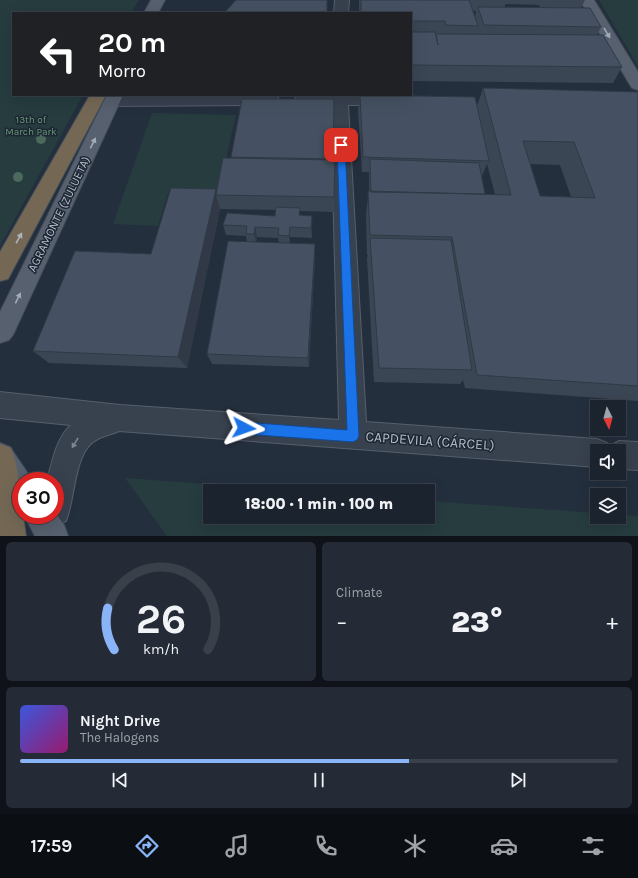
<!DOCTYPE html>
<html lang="en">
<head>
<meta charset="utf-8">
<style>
	:root { --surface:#1b232e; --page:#242b36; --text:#f1f3f6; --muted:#a0a4aa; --line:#39404a; --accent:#8ab4f8 }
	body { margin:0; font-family:Karla,sans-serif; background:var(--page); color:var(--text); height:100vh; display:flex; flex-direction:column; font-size:15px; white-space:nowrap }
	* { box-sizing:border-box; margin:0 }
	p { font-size:13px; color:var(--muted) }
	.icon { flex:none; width:22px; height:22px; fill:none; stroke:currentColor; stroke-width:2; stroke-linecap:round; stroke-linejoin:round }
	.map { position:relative; height:536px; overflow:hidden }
	.drawer { display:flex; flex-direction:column; gap:6px; padding:6px; background:#0f1319; flex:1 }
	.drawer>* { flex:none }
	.top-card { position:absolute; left:12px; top:12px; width:400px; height:84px; border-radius:0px; box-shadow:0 4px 16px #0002,0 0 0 1px var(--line); background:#202124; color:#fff; overflow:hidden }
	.needle { width:26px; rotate:174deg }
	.fabs { position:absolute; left:590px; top:400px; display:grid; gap:8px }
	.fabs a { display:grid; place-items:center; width:36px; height:36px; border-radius:0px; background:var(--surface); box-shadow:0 4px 16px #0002,0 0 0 1px var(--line); font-size:20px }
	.speed { position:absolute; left:12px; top:472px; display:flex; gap:8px; font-size:20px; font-weight:700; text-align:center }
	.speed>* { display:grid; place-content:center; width:52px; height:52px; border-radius:50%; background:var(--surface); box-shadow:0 4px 16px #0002,0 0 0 1px var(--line); line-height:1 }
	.speed .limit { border:6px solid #d22; background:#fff; color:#111 }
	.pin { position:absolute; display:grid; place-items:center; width:34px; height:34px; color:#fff; margin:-17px; border-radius:8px; box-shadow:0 2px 6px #0006 }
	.me { position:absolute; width:44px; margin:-22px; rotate:94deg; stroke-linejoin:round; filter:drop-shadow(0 0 3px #0008) }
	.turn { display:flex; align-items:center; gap:14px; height:84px; padding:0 20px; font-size:18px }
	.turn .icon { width:52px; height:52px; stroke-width:2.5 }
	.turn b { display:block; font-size:28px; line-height:34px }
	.big { font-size:30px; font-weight:800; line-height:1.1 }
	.drawer .card { flex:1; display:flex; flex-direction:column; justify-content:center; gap:6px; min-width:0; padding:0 14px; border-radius:6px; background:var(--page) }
	.drawer .dial { align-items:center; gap:0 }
	.dial svg { height:104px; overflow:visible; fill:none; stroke:var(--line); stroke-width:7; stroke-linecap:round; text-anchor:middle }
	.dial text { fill:var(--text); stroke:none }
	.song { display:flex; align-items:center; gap:12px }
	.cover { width:48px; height:48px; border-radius:6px; background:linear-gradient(135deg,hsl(230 70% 55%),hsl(320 70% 35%)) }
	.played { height:4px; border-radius:2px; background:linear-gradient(90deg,var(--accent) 65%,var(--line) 65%) }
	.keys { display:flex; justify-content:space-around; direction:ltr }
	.heat { display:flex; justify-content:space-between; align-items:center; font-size:22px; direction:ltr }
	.drawer .tiles { flex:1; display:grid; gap:6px; grid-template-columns:1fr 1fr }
	.card:last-child { grid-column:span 2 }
	.trip { position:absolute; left:203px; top:484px; width:232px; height:40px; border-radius:0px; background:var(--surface); box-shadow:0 4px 16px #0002,0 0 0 1px var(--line); font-weight:800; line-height:40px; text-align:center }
	.dock { display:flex; height:64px; justify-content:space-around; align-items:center; background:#0b0e12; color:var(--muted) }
	.dock .icon { width:28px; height:28px }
	.dock .selected { color:var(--accent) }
	.dock b { font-size:18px; color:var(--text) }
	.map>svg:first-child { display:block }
	.green { fill:#263c3f }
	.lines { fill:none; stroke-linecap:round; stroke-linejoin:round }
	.street-casing { stroke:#565f6c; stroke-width:2 }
	.primary-casing { stroke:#414a57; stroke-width:2 }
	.highway-casing { stroke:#434c59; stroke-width:2 }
	.street { fill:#38414e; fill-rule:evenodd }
	.primary { fill:#56606e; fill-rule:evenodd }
	.highway { fill:#746855; fill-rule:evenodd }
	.tree { fill:#4b6a5d }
	.wall { fill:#3b4654; fill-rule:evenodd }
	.shaded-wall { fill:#303945 }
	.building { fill:#455162; stroke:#303945; fill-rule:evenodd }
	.oneway { fill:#a1aab7 }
	.oneway2 { fill:#aeb4bd }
	.oneway3 { fill:#7c8592 }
	.route { fill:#1a73e8; stroke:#114b97 }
	.labels { text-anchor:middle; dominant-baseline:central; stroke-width:3; stroke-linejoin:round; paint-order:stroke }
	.far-park-label { font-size:10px; fill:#6b9a76; stroke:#1d2633 }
	.street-label { font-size:12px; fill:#b4bcc9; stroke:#1d2633 }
	.near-street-label { font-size:14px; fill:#b4bcc9; stroke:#1d2633 }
</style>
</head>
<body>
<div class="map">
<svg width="638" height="536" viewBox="0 0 638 536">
	<rect width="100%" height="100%" fill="#242f3e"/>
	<path class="green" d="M0,0H139L131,13H13V95H83L0,246Z
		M599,0H638V66Z
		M152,113L236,115L218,194L168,193L158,226L113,224Z
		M125,478L298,491H210V517H428V501L597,513V517H619V514L638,516V536H167Z"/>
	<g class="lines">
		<defs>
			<path id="street" d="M335,0H349L348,13H334Z
				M272,95L277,96L279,100L277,104L271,105L113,106L107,105L105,101L107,97L113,96Z
				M297,95H390L395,96L397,100L395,104L389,105H348L366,422L597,439L607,443L608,447L619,441L638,442V470L619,469V451H597V467L119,431C110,435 101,436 93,442C74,456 75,499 66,521L55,525L44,521L42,515H55V481H47C52,463 56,438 71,425L0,418V392L120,405L339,420L331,105L303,104L297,103L295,99Z"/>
			<path id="primary" d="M151,0H165L158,13H144Z
				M580,0H594L638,72V90L632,88L630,85Z
				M107,95H123L13,335L9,340L0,343V312Z
				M0,443L10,447L33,481H21V503C0,491 0,467 0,443Z
				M55,512L64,525L68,536H35L24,515H55Z"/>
			<path id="highway" d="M90,95H106L8,279L0,281V252Z
				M0,444L11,448C19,468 21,493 21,515H23L26,536H0Z"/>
		</defs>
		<use href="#street" class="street-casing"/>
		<use href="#primary" class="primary-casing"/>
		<use href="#highway" class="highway-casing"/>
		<use href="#street" class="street"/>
		<use href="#primary" class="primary"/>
		<use href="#highway" class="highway"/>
	</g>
	<g class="tree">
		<circle cx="41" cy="139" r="5"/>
		<circle cx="18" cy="177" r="5"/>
	</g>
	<path class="wall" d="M359,0H585L581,8L601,27L597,35L622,67L613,83L411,81V13H359ZM505,4L539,5L540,7H505ZM473,11H476L475,17Z
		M483,88L638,92V401L465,388L463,380L460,384L374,382L367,259L368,255H367L366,213L369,191V172H362L358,110L360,95L477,106ZM487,164L495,194H485L481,176H482ZM530,164L560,165L571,197L540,196Z
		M334,99L333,160L334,197V212L300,211V215L312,226V238L290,237V243L315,244V257L309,367L212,364L207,354L247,242L246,236L226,235L223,225L275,216L276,210L220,209L187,368L49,363L33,351L151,254L217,192L231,158V157ZM257,237L278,238L279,243L256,242Z"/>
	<path class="shaded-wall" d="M216,189L218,195H216L220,209L187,368L178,357Z
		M312,216V238L311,228Z
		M255,227L257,237L256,243L254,234Z
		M290,227V245L289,236Z
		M315,244V257L309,367L308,358Z"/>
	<path class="building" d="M236,0H327V13H224Z
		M361,0H469L478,26L446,25L445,21H411V13H361Z
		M478,7L590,8L601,27L484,25Z
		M411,32H435L438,45L436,34L603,35L622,67L411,65Z
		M483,88L638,92V386L477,375L452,237L370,235L368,191L511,195ZM523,141L574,142L595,198L540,196Z
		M360,95L475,97L489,161L363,157Z
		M242,99H334L333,159L231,157Z
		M223,158L335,160L334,197L216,195Z
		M370,159L479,163L485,194L371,192Z
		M171,188L216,189L178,357L33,351L75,251L151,254Z
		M276,207L300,208L299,215L312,216L311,228L290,227L289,236L278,235L279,228L255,227L254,234H246L247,226L223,225L227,213L275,216Z
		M370,238L451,240L472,370L379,368Z
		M228,241L315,244L308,358L207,354Z"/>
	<defs><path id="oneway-solid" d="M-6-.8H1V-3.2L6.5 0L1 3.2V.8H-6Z"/></defs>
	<g class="oneway">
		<use href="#oneway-solid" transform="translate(607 33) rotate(59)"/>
		<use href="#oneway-solid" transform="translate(93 143) rotate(-64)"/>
		<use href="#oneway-solid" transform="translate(18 298) rotate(-64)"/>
	</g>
	<use class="oneway2" href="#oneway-solid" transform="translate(19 238) rotate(-61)"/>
	<use class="oneway3" href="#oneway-solid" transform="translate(75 443) rotate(121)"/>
	<path class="route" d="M341,142L345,145L359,436L357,440L353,442L244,434L240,432L238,428L240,424L244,422L347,430L337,145Z"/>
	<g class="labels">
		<g class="far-park-label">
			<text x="31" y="120">13th of<tspan x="31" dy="12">March Park</tspan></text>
		</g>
		<g class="street-label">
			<text transform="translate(59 214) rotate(-64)">AGRAMONTE (ZULUETA)</text>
		</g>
		<g class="near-street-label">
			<text transform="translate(430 441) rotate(4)">CAPDEVILA (CÁRCEL)</text>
		</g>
	</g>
</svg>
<div class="fabs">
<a><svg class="needle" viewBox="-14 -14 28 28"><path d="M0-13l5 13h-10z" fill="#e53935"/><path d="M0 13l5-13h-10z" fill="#a0a4aa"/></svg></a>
<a><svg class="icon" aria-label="sound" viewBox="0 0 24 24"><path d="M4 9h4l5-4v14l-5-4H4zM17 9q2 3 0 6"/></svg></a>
<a><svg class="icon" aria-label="layers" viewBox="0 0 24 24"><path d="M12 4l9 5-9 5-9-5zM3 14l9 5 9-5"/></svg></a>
</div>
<div class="speed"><div class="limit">30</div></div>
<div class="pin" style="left:341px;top:145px;background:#d93025"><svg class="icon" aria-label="arrive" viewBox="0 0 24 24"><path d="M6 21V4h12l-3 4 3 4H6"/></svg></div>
<svg class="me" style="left:244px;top:428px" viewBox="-20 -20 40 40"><path d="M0-17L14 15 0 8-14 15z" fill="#1a73e8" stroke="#fff" stroke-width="4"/></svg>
<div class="trip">18:00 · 1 min · 100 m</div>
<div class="top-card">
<div class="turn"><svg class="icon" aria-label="left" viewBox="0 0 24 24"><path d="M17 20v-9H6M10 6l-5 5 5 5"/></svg><div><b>20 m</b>Morro</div></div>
</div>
</div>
<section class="drawer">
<div class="tiles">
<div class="card dial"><svg viewBox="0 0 100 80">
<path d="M14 69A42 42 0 1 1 86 69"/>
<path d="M14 69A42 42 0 0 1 9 37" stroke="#8ab4f8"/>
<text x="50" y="56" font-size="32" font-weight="700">26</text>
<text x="50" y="72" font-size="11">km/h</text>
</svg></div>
<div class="card"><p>Climate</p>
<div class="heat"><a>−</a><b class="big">23°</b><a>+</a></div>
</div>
<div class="card">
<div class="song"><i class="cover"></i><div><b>Night Drive</b><p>The Halogens</p></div></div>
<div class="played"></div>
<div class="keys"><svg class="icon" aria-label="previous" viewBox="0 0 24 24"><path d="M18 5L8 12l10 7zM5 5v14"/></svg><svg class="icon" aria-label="pause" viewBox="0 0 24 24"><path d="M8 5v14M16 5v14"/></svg><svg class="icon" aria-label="next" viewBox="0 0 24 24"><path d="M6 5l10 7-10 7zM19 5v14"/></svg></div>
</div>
</div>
</section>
<nav class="dock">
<b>17:59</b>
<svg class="icon selected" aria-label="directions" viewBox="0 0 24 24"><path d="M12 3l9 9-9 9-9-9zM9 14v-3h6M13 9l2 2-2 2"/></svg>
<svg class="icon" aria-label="music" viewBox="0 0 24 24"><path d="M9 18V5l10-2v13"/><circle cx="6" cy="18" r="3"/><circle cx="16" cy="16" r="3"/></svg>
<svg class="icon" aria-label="phone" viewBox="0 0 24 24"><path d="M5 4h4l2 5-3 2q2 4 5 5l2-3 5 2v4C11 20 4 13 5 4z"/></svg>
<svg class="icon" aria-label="climate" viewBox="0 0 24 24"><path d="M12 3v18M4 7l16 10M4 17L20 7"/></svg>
<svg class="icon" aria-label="car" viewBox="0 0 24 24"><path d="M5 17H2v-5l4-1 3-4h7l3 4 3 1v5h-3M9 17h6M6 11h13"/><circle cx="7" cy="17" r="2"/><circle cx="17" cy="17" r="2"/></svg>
<svg class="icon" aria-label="filters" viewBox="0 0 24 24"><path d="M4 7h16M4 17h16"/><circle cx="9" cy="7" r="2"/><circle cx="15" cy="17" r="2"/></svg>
</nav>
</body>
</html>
